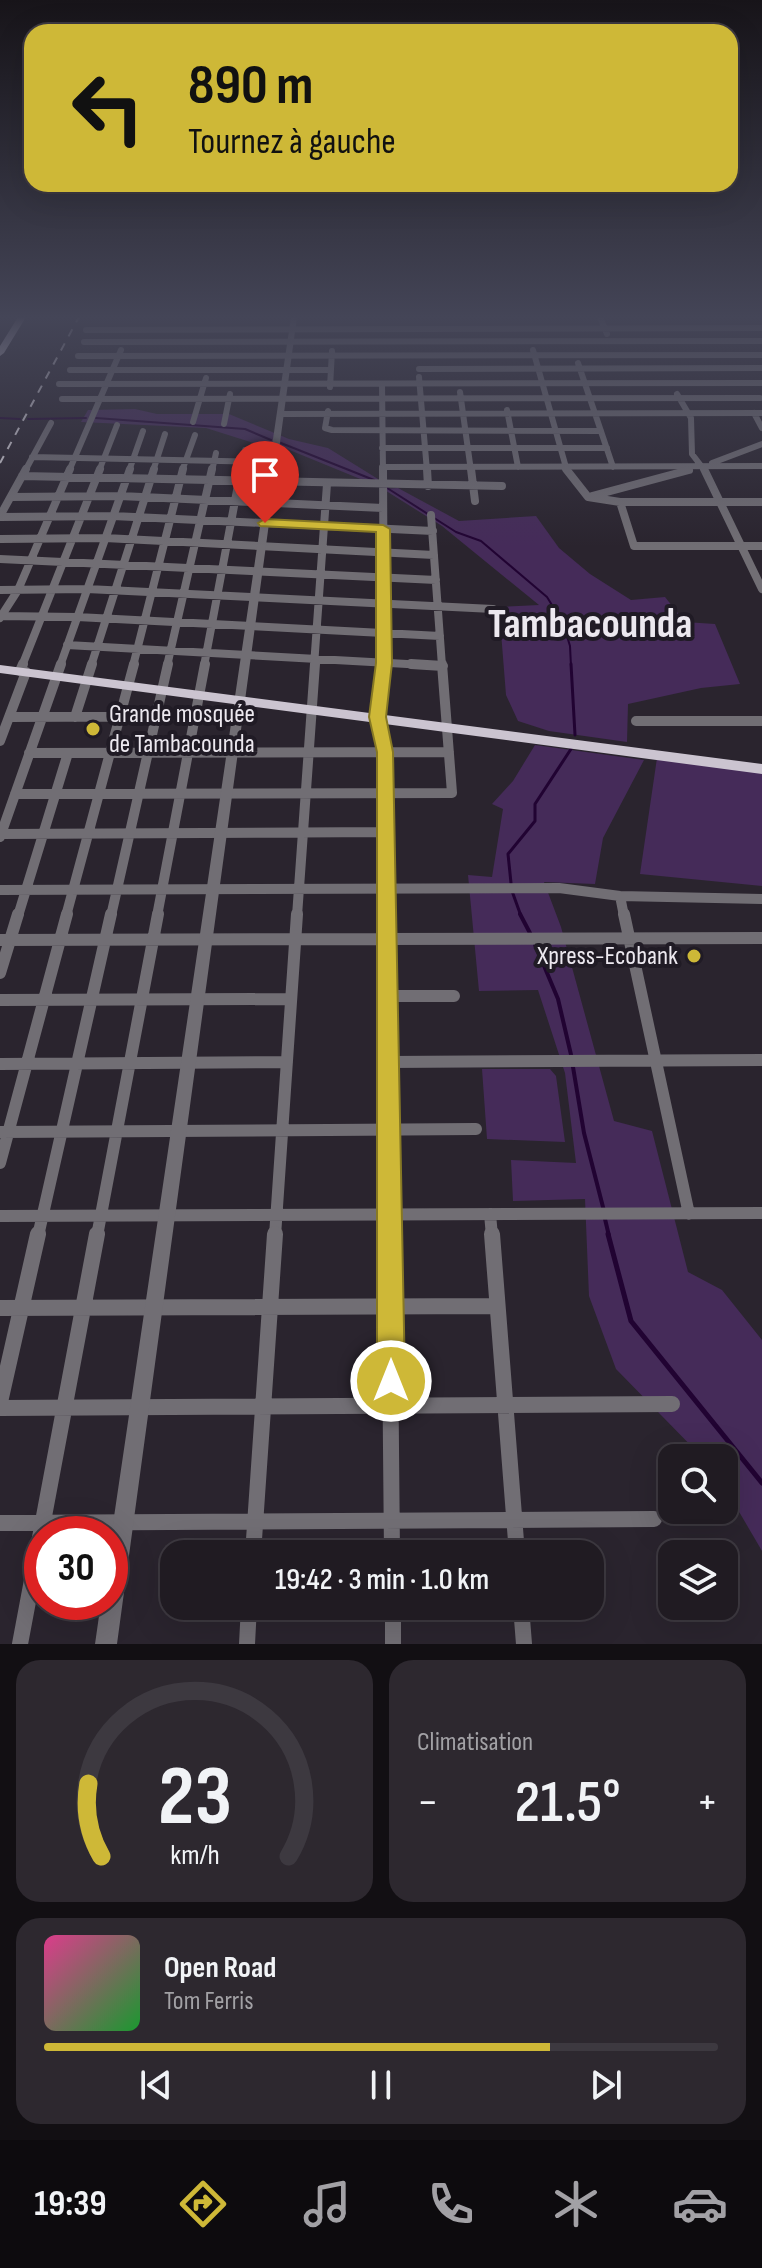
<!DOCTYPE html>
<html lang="fr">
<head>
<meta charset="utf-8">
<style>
	:root { --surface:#201b22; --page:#2d282f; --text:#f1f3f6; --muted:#a2a1a5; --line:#3d3940; --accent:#ceb837 }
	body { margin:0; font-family:"Sofia Sans Condensed",sans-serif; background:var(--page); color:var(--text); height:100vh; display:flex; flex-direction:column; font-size:30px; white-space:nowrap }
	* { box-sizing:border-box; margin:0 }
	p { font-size:26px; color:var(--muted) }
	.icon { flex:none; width:44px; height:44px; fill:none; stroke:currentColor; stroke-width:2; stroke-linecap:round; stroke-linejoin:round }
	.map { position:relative; height:1644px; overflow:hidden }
	.side { display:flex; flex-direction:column; gap:16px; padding:16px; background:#120f13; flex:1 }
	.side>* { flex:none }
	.hud { position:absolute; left:24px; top:24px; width:714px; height:168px; border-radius:24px; box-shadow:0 8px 32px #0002,0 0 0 2px var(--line); background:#ceb837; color:#111; overflow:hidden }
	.tools { position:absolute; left:658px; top:1444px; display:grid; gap:16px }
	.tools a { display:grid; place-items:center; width:80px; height:80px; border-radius:16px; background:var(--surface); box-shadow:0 8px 32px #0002,0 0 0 2px var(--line); font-size:40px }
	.speed { position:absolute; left:24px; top:1516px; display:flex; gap:16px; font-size:40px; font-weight:700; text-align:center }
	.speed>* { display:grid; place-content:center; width:104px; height:104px; border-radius:50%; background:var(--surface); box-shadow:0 8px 32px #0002,0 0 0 2px var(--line); line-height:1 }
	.speed .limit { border:12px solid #d22; background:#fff; color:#111 }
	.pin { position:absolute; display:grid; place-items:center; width:68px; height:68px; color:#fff; margin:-82px -34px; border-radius:50% 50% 50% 0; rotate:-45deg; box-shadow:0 0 8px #0007 }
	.pin .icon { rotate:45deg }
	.me { position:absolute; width:88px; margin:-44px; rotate:0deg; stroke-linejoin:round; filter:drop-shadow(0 0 6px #0008) }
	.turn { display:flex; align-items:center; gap:28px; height:168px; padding:0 32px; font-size:36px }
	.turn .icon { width:104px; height:104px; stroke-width:2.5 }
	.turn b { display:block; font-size:56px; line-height:68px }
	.big { font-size:60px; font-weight:600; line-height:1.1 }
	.side .widget { flex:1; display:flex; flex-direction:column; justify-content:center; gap:12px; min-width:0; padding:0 28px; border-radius:24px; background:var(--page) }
	.side .dial { align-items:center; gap:0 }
	.dial svg { height:208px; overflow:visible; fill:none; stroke:var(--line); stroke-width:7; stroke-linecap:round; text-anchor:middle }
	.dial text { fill:var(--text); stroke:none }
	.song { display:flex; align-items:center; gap:24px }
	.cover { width:96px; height:96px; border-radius:12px; background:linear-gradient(135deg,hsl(330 70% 55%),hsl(130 70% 35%)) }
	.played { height:8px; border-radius:4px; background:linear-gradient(90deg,var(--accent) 75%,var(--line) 75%) }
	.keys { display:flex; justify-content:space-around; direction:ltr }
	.heat { display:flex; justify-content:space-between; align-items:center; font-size:44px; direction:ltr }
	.side .tiles { flex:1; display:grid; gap:16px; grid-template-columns:1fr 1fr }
	.widget:last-child { grid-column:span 2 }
	.trip { position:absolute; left:160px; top:1540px; width:444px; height:80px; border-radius:24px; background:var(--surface); box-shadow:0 8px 32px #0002,0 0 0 2px var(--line); font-weight:600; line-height:80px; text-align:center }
	.dock { display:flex; height:128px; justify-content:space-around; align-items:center; background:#0d0b0e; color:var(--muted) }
	.dock .icon { width:56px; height:56px }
	.dock .on { color:var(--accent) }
	.dock b { font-size:36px; color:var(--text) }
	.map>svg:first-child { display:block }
	.green { fill:#452b59 }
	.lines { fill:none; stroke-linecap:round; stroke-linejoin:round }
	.stream-far3 { stroke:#210332; stroke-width:2 }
	.stream-far2 { stroke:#210332; stroke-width:3 }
	.stream-far1 { stroke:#210332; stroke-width:4 }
	.stream { stroke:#210332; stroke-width:5 }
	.minor-far4 { stroke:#716e74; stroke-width:6 }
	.minor-far3 { stroke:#716e74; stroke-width:8 }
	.minor-far2 { stroke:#716e74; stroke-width:10 }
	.minor-far1 { stroke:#716e74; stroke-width:12 }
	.minor { stroke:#716e74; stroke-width:16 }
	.tertiary { fill:#716e74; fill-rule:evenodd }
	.trunk { fill:#cbc4d0; fill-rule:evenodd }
	.rail { stroke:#d7d3da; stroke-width:2; stroke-dasharray:8 8; stroke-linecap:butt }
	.route { fill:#ceb837; stroke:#867824; stroke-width:2 }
	.poi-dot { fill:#ceb837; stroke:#201b25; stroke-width:3 }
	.labels { text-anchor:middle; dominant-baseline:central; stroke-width:8; stroke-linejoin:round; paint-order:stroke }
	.poi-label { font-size:26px; fill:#ece8ef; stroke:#201b25; text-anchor:start }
	.town-label { font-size:42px; font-weight:bold; fill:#ece8ef; stroke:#201b25 }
</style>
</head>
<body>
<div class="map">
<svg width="762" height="1644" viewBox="0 0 762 1644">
	<rect width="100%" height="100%" fill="#2a242e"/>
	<path class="green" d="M135,409L157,414H229L289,439L328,448L378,479L375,485L287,449L266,447L206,428L81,422L88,410Z
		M398,488L459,521L536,516L559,548L590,574L631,600L665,597L685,622L715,624L740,684L701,688L628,704L627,742L549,731L518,721L506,695L499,607L539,605L442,526L383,489Z
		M535,745L644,760L603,838L595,884L544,882L561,927L614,1121L652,1131L688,1272L722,1290L762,1340V1551L724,1486V1458H703L616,1369L589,1296L585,1199L513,1201L511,1160L576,1163L565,1073L538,990L479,991L468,875L492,877L503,809L492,804L513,781Z
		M657,758L762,771V886L640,874Z
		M482,1069H550L556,1076L565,1142L487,1139Z"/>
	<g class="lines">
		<path class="stream-far3" d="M0,418L20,419
			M96,418L245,429L271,440
			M28,419L86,418
			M281,443L374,480
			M384,486L456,532L481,541L547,597L563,623L570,646L571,666"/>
		<path class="stream-far2" d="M571,664L575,735
			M511,883L508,854L535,821V804L571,749
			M512,891L521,916"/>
		<path class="stream-far1" d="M520,914L531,935
			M534,942L558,999L572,1059
			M573,1067L584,1133L604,1211
			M605,1219L609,1236"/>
		<path class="stream" d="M608,1234L631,1321L762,1483"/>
		<path class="minor-far4" d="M600,317L607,334
			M86,330L762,328
			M84,342L762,341
			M533,350L567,471
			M78,356L762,355
			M578,363L613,467
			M419,369L762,368
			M70,370H331
			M419,377L427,471
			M59,384L762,383
			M382,384L383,471
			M330,387L332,351
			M460,392L471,471
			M677,394L691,418L692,454L705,471
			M62,399L760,398
			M507,410L518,467
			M328,411L325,428L332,430L601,431
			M754,413L762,428
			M280,414L762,413
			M193,422L206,378
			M224,424L230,394
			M382,448H607
			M32,457L273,462
			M712,463L762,444
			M382,467L762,466
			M25,471L51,423
			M69,471L121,350
			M99,471L117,425
			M129,471L143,431
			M153,471L165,434
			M182,471L195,435
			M212,471L216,453
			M241,471L245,450
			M686,471L689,470"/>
		<path class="minor-far3" d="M383,469L384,666
			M427,469L428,486
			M471,469L475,501
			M566,469L588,497L620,502H762
			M704,469L762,589
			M22,476L502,486
			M592,496L689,470
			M11,497L120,496L383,508
			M620,502L634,546H762
			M431,515L442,666
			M0,516L26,469
			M0,517L113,516L433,531
			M0,539L105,538L434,555
			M0,559L436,580
			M0,590L87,589L493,609
			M0,616L77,617L440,636
			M0,618L18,590L70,469
			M67,645L443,666
			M22,666L100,469
			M60,666L130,469
			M91,666L154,469
			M133,666L183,469
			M167,666L212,469
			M204,666L241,469
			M314,666L327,484"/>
		<path class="minor-far2" d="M384,664L378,717L385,752L386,916
			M411,664L443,666
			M20,671L23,664
			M9,717L237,716
			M75,717L92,664
			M636,721H762
			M0,741L26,672
			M29,753L449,752
			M15,794L452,793L442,664
			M1,834L386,832
			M0,837L61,664
			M0,890L559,888L620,896L762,899
			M620,896L624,916
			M18,916L68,753
			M66,916L134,664
			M111,916L168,664
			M157,916L205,664
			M297,916L315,664"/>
		<path class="minor-far1" d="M386,914L389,1236
			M624,914L689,1214
			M0,940L762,938
			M0,973L18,914
			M387,996H454
			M0,1000L291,999
			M388,1062L762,1060
			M0,1064L287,1062
			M0,1132L476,1129
			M0,1163L67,914
			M490,1214L492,1236
			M0,1216L762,1213
			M38,1236L111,914
			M97,1236L158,914
			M275,1236L297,914"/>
		<path class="minor" d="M389,1234L392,1554
			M492,1234L517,1554
			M0,1308L497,1306
			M0,1402L38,1234
			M0,1408L672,1404
			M0,1523L654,1519
			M253,1554L275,1234
			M393,1606V1644
			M521,1606L524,1644
			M20,1644L97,1234
			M247,1644L249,1606"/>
		<path class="tertiary" d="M291,317H297L117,1644H95L101,1602H110V1544Z"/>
		<path class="trunk" d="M18,317H26L4,353L0,356V346Z
			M0,665L762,764V774L0,673Z"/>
		<path class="rail" d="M0,463L79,317"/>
	</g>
	<linearGradient id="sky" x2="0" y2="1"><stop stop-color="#171419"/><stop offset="0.58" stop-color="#444557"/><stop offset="1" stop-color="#444557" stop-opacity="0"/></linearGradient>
	<rect width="762" height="547" fill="url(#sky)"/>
	<path class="route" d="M265,519L383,525L390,529L392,663L386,717L393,752L405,1381L400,1390L391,1394L381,1390L377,1381V752L369,717L376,663V532L260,526L258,523Z"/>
	<g class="poi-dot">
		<circle cx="93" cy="729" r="8"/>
		<circle cx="694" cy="956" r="8"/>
	</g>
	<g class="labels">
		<g class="poi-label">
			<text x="109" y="714">Grande mosquée<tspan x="109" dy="30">de Tambacounda</tspan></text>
			<text x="678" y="956" text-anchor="end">Xpress-Ecobank</text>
		</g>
		<g class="town-label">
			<text x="590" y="624">Tambacounda</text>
		</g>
	</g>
</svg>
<div class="tools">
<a><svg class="icon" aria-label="search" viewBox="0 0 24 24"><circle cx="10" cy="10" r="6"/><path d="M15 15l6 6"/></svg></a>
<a><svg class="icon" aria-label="layers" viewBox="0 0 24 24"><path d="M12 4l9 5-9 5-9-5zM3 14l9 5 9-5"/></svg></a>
</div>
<div class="speed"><div class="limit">30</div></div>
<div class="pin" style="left:265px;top:523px;background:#d93025"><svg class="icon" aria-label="arrive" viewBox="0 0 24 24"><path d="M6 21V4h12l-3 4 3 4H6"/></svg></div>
<svg class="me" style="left:391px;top:1381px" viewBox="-20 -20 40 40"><circle r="17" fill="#ceb837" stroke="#fff" stroke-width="3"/><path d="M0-11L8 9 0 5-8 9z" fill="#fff"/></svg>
<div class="trip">19:42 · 3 min · 1.0 km</div>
<div class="hud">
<div class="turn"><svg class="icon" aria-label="left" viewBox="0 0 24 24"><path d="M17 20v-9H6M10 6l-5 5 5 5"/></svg><div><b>890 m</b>Tournez à gauche</div></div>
</div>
</div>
<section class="side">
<div class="tiles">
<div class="widget dial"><svg viewBox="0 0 100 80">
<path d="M14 69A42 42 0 1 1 86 69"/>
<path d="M14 69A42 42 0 0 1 9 41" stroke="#ceb837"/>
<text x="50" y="56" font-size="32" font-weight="700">23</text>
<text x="50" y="72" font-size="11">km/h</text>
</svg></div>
<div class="widget"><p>Climatisation</p>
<div class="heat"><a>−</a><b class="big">21.5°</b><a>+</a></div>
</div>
<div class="widget">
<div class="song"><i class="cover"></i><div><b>Open Road</b><p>Tom Ferris</p></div></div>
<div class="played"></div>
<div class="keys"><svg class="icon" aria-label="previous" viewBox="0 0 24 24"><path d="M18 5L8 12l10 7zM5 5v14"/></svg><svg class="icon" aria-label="pause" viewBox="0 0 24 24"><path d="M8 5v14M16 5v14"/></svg><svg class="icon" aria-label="next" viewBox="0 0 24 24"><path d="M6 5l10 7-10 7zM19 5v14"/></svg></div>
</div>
</div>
</section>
<nav class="dock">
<b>19:39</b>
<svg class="icon on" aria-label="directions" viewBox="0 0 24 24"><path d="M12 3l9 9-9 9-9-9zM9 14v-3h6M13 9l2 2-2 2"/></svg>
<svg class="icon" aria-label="music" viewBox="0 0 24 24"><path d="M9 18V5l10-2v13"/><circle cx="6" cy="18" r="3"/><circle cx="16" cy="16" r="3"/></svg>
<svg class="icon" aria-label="phone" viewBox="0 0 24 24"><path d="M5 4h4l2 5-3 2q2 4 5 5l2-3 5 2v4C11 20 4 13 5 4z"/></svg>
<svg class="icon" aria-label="climate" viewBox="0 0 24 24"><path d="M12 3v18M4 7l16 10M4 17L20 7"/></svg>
<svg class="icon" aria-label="car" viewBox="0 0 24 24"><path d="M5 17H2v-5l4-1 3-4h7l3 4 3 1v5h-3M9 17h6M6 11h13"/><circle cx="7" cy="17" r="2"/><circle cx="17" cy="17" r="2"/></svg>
</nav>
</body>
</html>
